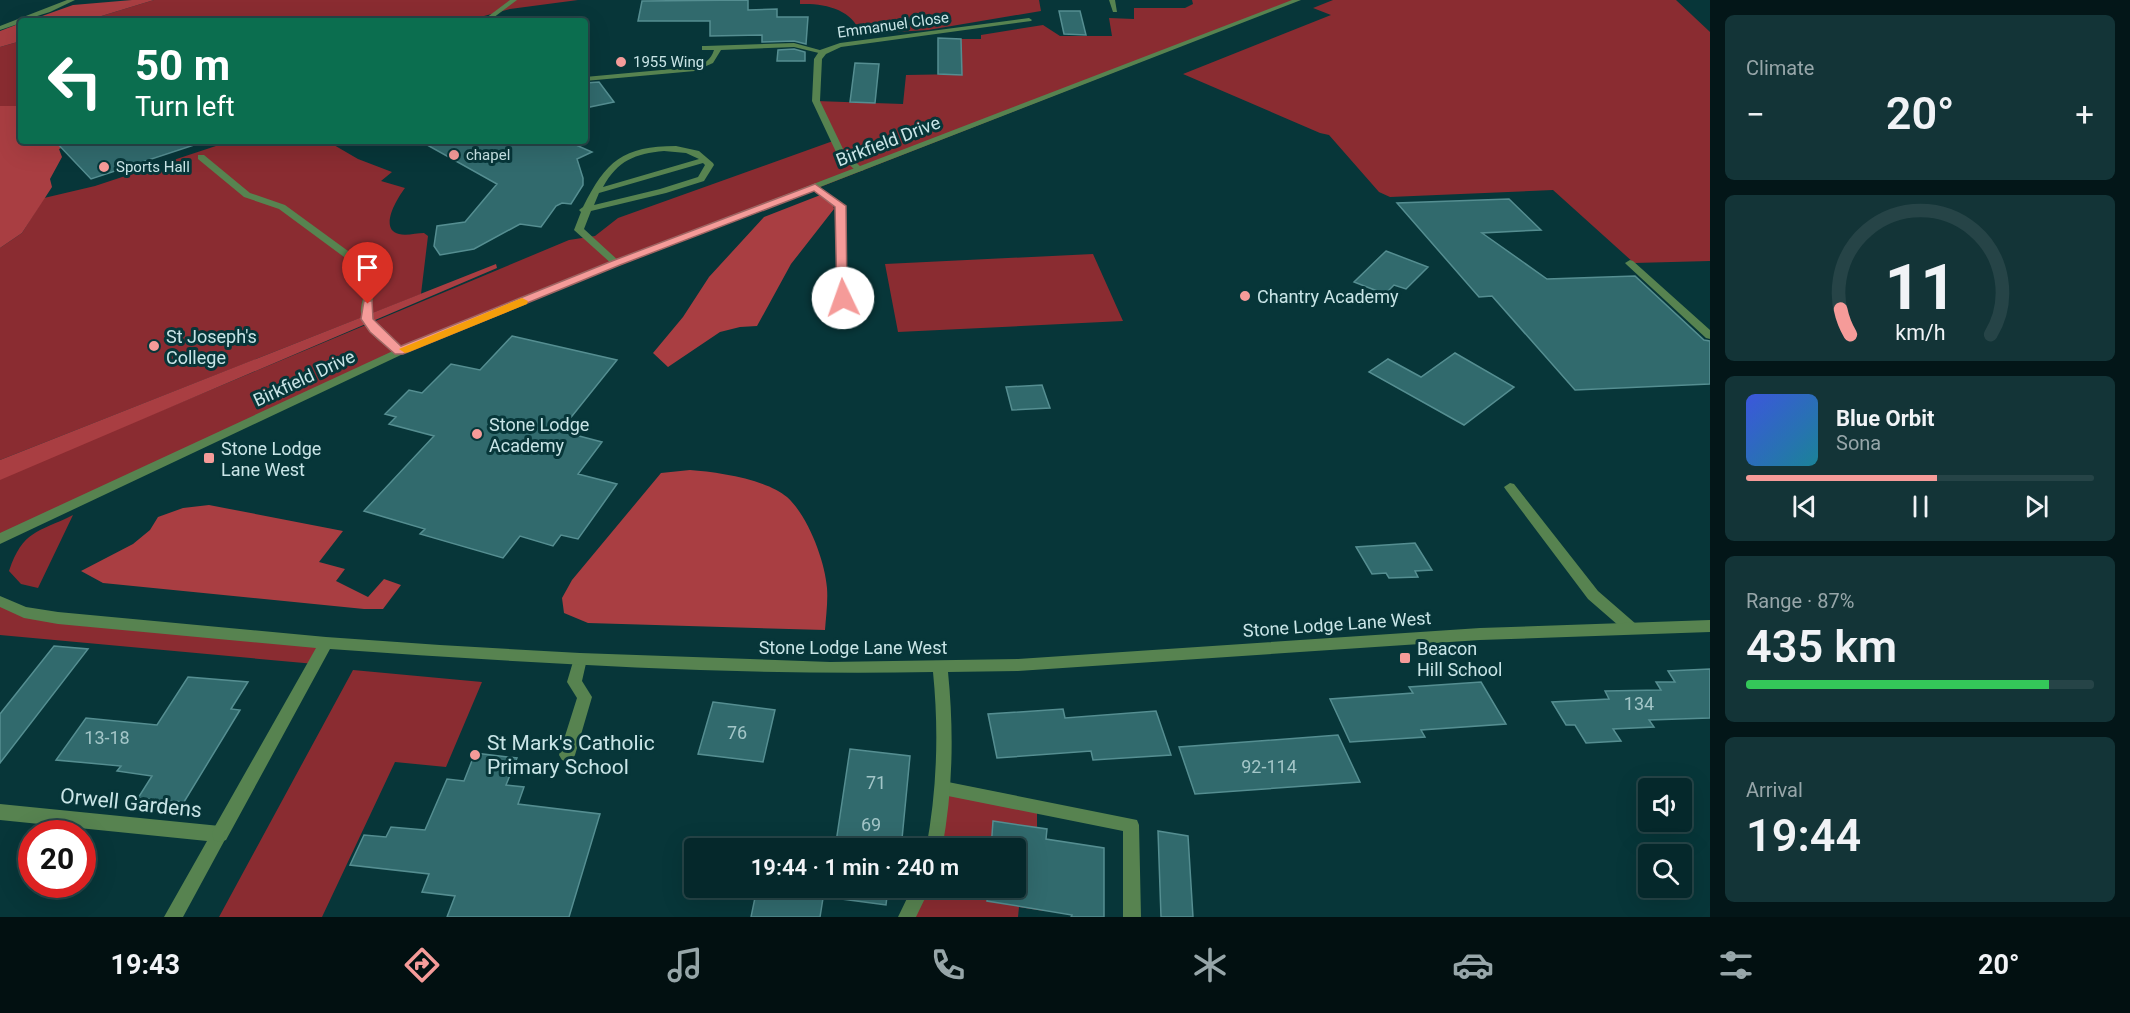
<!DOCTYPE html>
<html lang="en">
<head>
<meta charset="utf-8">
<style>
	:root { --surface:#05282b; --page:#133437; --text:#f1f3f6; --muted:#97a6a9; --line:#264447; --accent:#f59b99 }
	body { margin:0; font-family:Roboto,sans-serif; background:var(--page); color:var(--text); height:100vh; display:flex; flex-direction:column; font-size:22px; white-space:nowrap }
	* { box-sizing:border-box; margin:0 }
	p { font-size:20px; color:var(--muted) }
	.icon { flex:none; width:33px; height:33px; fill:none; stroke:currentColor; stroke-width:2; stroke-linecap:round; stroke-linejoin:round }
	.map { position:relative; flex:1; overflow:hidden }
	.sheet { display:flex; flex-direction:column; gap:15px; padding:15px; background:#031618; width:420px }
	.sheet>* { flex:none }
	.banner { position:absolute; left:18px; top:18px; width:570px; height:126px; border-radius:6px; box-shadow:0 6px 24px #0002,0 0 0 2px var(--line); background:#0b6e4f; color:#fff; overflow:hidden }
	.tools { position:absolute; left:1638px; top:778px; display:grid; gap:12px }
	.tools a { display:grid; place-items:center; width:54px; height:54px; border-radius:6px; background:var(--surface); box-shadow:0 6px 24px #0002,0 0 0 2px var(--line); font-size:30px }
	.speed { position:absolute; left:18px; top:820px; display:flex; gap:12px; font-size:30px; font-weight:700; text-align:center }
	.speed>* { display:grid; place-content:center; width:78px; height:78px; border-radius:50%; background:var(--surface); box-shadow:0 6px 24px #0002,0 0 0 2px var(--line); line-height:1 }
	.speed .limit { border:9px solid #d22; background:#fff; color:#111 }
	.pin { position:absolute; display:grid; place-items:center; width:51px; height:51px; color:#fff; margin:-62px -26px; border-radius:50% 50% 50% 0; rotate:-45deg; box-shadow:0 0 6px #0007 }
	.pin .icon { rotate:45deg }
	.me { position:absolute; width:66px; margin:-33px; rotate:357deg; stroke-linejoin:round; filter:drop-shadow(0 0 4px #0008) }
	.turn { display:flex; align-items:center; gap:21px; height:126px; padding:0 18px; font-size:27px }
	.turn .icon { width:78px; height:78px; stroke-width:2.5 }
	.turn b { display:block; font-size:42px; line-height:51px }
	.big { font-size:45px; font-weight:600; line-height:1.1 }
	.sheet .widget { flex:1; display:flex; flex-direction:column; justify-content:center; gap:9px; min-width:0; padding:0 21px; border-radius:9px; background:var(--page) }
	.sheet .dial { align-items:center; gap:0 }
	.dial svg { height:156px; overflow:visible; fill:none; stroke:var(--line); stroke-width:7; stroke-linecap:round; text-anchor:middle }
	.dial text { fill:var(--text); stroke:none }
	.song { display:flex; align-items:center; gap:18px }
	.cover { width:72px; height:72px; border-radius:9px; background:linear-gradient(135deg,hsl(230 70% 55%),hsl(190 70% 35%)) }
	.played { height:6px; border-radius:3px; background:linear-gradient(90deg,var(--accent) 55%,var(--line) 55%) }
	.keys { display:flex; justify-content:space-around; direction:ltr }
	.heat { display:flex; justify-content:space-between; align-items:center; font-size:33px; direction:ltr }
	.charge { height:9px; border-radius:4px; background:linear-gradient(90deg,#34c759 87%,var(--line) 0) }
	.trip { position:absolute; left:684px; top:838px; width:342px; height:60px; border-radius:6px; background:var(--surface); box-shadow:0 6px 24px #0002,0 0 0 2px var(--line); font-weight:600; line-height:60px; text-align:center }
	.tab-bar { display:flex; height:96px; justify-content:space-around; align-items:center; background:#021011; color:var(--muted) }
	.tab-bar .icon { width:42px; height:42px }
	.tab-bar .active { color:var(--accent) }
	.tab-bar b { font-size:27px; color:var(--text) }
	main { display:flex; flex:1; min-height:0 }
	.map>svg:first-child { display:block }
	.green { fill:#8a2c31 }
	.forest { fill:#a93e42 }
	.building { fill:#316a6d; stroke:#558e91; stroke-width:1.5 }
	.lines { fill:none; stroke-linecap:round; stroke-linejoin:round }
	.service { fill:#578350; fill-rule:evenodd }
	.minor { fill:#578350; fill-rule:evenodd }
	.tertiary { fill:#578350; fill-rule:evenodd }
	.route { fill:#f59b99; stroke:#9f6563; stroke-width:1.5 }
	.slow { fill:#f59e0b }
	.poi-dot { fill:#f59b99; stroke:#073639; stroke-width:2 }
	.labels { text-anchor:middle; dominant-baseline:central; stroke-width:6; stroke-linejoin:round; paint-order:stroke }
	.far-street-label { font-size:15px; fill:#c9e5e7; stroke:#073639 }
	.far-poi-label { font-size:15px; fill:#c9e5e7; stroke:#073639; text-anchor:start }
	.street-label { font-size:18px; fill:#c9e5e7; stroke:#073639 }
	.poi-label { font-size:18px; fill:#c9e5e7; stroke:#073639; text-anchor:start }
	.near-number-label { font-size:18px; fill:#a3c6c8 }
	.near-poi-label { font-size:21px; fill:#c9e5e7; stroke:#073639; text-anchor:start }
	.near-street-label { font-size:21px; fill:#c9e5e7; stroke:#073639 }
</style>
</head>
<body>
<main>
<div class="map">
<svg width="1710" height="917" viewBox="0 0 1710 917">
	<rect width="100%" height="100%" fill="#073639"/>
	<path class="green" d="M154,0H578L510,9L473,19L443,21H85Z
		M800,0H1039L1041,11L928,30L861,34C852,9 825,3 800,4Z
		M1192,0H1298L399,352L0,539V478L569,240L595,236L618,218L833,141L816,101L903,104L906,75L962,74L961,39H981V35L1043,25L1060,36H1112L1109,18L1134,19V8H1185L1193,4Z
		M1333,0H1676L1710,32V261L1634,263L1553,190L1390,197L1379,192L1329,135L1320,133L1183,74L1331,15L1313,8Z
		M21,41V109H0V47Z
		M231,141H327L358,159L392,172L381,181L405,188C398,197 378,229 399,234C406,236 417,233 424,233L428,236L421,294L0,460V248L22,233L44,198L95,186Z
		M1093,254L1123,321L898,332L885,264Z
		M73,515L38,588L21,584L9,571C23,530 37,533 73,515Z
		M0,602L13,608L326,643L315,664L0,635Z
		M353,670L482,682L446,767L395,762L322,917H219Z
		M943,788L1037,806V828L1047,829L1044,911L1019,907L1018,917H908L921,888H1016V849H934Z"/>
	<path class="forest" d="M132,0H154L85,21H28L73,5Z
		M21,23V41L0,47V31Z
		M0,106H21V141H71L66,146L59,149L62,157L50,179L52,187L22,233L0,248Z
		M823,194L832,202L834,209L791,264L757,326L740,327L720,332L668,367L653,353L683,317L709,277L764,217Z
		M496,264L497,268L0,480V460Z
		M690,470C717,472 766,479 787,497C808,516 825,561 827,588C828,602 826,616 825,630L588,623L564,613L562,598L572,580L661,473Z
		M209,505L343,531L319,562L345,569L336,581L368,597L384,579L401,585L383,609H364L103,583L81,571L133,544L150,530L158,517L183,508Z"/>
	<path class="building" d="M748,0V10L777,9V17H808L806,44L794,41L762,42V35L710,36V21H638L642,1Z
		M1059,11H1080L1086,35L1064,34Z
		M938,38L961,39L962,75L938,74Z
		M794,49L805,52V61H777L778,50Z
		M855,63L879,64L875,103L850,102Z
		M599,82L614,102L585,108V83Z
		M55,141H193L194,145L91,179Z
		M420,141H567L592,152L577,159L583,178V185L571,204L562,203L556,206L541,227L520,224L474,249L440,255L434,246L437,226L465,222L497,184Z
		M1509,199L1541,230L1482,233L1547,279L1635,276L1704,340L1710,341V384L1575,390L1492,296L1479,297L1397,203Z
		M1386,251L1428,267L1406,289L1394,285L1385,294L1354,282Z
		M512,336L617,360L560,431L602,442L578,474L617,484L578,539L561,535L553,546L520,536L503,558L420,534L425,529L364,511L434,436L389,424L396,417L385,414L409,390L422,393L451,364L480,370Z
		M1455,353L1514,387L1464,425L1369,372L1388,359L1421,377Z
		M1042,385L1050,408L1012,410L1006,387Z
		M1415,543L1432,570L1415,571L1418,577L1389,578L1386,573L1372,574L1356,547Z
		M54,646L88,649L0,763V714Z
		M1710,669V718L1649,720L1654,727L1613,729L1621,741L1586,743L1575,725H1566L1552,702L1609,699L1605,691L1661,690L1656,682H1675L1668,671Z
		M188,677L248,682L231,709L240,710L184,802L138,798L152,776L117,771L121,766L56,760L86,718L157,725Z
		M1481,682L1506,724L1421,730L1425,737L1350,742L1330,699L1413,693L1409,687Z
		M713,702L775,710L763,762L698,754Z
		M1063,709L1065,718L1156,711L1171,755L1093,760L1091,751L997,758L988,714Z
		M1338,735L1360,782L1195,794L1179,747Z
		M850,749L910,756L901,849H835Z
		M475,753L517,758L506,785L524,787L518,804L600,814L569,917H447L455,896L422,892L429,874L350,865L364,835L386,837L391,827L425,830L447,779L464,781Z
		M993,821L1047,829L1046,839L1104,848V917H1071L1072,915L987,901L988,888H1016V849H991Z
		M1158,831L1188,836L1193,917H1161Z
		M757,888H792L824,892L820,917H751Z
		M829,888H888L886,905L827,897Z"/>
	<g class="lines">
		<path class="service" d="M510,0H517L489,21H482Z
			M794,43L827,52L823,54L794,47L721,50L713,63L695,71L585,81V77L694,67C704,64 711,60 714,50H702V46H705Z
			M676,146L699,151L713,163L714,165L704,181L666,193L591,211L584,229L621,263L616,266L613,265L574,230L581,212L579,210L583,207C606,161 623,146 676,146ZM664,151L686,153L699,159L603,187C618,160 635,154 664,151ZM703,163L705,165L698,177L660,189L594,205L599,193Z
			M198,155H204L250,193L285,205L370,267L378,280C376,290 372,299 371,309C369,328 390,339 403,350L404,352L403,354H395C382,342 359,329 361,309C362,299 366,290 368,280L363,271L279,209L244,197L198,159Z
			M815,184L844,206L848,298L847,300L843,301L838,298L836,207L812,189V185Z
			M1630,260L1633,261L1710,330V339L1706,338L1627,265L1625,263Z
			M1510,483L1514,484L1598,591L1636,624L1638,628L1636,632L1631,634L1626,632L1588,599L1506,490L1504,487Z
			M580,653L585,655L587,659L582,681L592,697L575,755L572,760L567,762L562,760L559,755L577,698L567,682L575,655Z
			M943,781L1137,820L1139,825L1141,917H1123V831L943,795L937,793L935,788L937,783Z
			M0,804L220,826L226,828L228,834L183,917H164L207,841L0,820Z"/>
		<path class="minor" d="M1109,0H1115L1117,12H1113Z
			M1029,18L1032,20L1031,21L841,47L826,54L822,59L820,101L844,151L864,170L857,172L836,152L812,101L814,59L820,50L840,43Z
			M0,596L26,607L58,612L326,637L440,645L580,653L830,662L1018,659L1480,628L1710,620V632L1480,640L1018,671L948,672C954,732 953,790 942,849H926C937,790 939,732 933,672C732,676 531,663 330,649L226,840L220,842L214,840L212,834L214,828L316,648L58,624L24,618L0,607Z
			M912,888H930L916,917H898Z"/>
		<path class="tertiary" d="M67,0H75L50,12L21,21V23L0,30V26Z
			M1292,0H1301L619,265L403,354L0,544V533L395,350L613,261Z"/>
	</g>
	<path class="route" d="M815,184L846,206L847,300H839L837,298L835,207L814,191L620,265L403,354H395L370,332L361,319L364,301H372L373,319L401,346L612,261Z"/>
	<path class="slow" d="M522,298L528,301L527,304L409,352L405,353L399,349Z"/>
	<g class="poi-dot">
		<circle cx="621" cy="62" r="6"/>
		<circle cx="454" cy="155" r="6"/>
		<circle cx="104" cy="167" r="6"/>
		<circle cx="1245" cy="296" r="6"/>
		<circle cx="154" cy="346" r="6"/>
		<circle cx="477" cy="434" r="6"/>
		<rect x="203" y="452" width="12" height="12" rx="3"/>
		<rect x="1399" y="652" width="12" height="12" rx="3"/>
		<circle cx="475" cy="755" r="6"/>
	</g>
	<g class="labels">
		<g class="far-street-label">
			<text transform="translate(893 25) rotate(-8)">Emmanuel Close</text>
		</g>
		<g class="far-poi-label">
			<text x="633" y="62">1955 Wing</text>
			<text x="466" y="155">chapel</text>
			<text x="116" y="167">Sports Hall</text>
		</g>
		<g class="street-label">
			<text transform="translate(888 141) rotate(-21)">Birkfield Drive</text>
			<text transform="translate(304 378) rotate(-25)">Birkfield Drive</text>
			<text transform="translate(1337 624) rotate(-4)">Stone Lodge Lane West</text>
			<text x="853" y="647">Stone Lodge Lane West</text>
		</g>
		<g class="poi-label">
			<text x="1257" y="296">Chantry Academy</text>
			<text x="166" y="336">St Joseph's<tspan x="166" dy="21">College</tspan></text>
			<text x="489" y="424">Stone Lodge<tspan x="489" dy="21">Academy</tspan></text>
			<text x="221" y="448">Stone Lodge<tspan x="221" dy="21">Lane West</tspan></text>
			<text x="1417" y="648">Beacon<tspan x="1417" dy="21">Hill School</tspan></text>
		</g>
		<g class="near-number-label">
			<text x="1639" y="703">134</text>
			<text x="737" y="732">76</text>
			<text x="107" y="737">13-18</text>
			<text x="1269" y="766">92-114</text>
			<text x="876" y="782">71</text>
			<text x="871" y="824">69</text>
		</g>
		<g class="near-poi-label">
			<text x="487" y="743">St Mark's Catholic<tspan x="487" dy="24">Primary School</tspan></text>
		</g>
		<g class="near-street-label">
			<text transform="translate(131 803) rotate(6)">Orwell Gardens</text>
		</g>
	</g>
</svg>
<div class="tools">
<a><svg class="icon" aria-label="sound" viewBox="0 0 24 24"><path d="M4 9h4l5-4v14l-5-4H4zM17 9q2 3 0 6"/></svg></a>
<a><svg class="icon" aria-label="search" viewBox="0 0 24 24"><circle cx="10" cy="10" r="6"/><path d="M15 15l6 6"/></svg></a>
</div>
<div class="speed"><div class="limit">20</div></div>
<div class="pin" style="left:368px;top:304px;background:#d93025"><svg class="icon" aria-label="arrive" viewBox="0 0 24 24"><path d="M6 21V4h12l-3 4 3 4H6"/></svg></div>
<svg class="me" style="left:843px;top:298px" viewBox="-20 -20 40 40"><circle r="19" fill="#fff"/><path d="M0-13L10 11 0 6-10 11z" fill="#f59b99"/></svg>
<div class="trip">19:44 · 1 min · 240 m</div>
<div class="banner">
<div class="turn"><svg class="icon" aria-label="left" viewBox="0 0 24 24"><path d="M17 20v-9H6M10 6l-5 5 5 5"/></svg><div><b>50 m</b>Turn left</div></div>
</div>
</div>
<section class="sheet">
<div class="widget"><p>Climate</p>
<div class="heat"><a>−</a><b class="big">20°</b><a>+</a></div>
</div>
<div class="widget dial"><svg viewBox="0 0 100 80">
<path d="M14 69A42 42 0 1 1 86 69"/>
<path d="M14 69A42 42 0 0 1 9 56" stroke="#f59b99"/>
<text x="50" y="56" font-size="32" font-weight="700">11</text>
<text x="50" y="72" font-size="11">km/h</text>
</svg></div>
<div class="widget">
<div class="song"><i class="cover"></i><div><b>Blue Orbit</b><p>Sona</p></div></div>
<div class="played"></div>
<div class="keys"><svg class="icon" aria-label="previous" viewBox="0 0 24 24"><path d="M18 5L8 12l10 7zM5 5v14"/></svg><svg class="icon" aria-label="pause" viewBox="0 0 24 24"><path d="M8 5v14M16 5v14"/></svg><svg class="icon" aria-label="next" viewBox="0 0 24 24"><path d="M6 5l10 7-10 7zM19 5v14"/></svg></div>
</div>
<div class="widget"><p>Range · 87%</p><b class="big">435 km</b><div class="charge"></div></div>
<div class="widget"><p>Arrival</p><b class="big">19:44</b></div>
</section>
</main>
<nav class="tab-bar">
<b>19:43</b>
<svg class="icon active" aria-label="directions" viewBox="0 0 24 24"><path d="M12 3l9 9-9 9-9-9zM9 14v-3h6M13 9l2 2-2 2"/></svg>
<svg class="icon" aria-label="music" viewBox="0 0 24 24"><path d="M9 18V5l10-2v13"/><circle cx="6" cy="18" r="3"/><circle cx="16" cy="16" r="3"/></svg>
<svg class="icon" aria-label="phone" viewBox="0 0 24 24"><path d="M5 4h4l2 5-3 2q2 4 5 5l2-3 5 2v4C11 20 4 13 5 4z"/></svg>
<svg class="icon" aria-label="climate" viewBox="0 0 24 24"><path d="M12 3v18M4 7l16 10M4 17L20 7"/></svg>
<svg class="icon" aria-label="car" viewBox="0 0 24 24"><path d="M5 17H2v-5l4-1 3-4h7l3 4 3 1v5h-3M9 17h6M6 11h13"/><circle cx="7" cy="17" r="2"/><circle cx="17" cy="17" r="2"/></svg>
<svg class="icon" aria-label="filters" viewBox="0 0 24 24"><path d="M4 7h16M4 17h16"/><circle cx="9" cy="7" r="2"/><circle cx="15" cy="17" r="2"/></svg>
<b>20°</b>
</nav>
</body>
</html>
